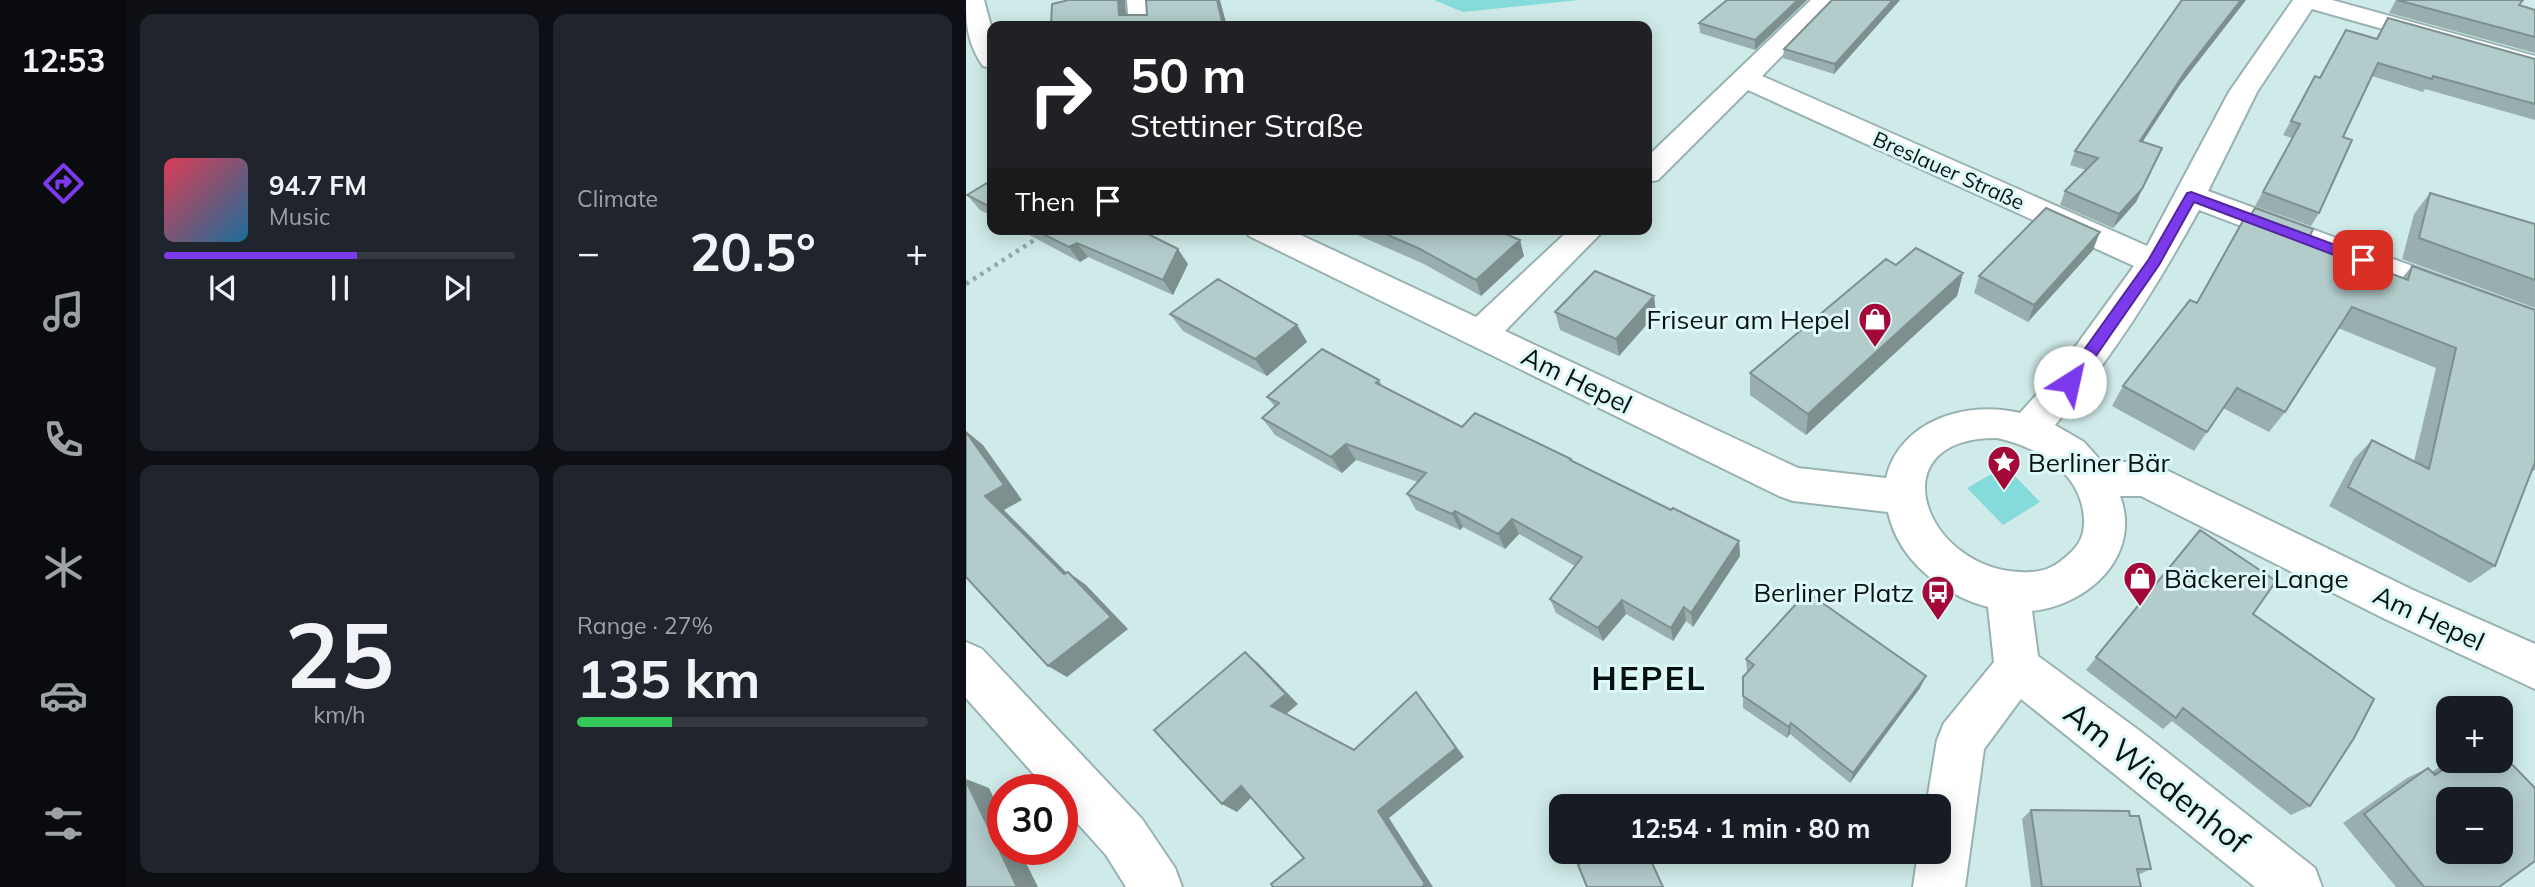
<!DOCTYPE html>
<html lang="en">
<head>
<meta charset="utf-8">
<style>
	:root { --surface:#171b24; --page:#20242c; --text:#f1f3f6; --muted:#9ea1a6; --line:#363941; --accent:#7c3aed }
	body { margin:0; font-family:Mulish,sans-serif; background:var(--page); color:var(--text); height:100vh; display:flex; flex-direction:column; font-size:26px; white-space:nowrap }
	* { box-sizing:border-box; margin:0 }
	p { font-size:23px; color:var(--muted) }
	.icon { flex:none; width:38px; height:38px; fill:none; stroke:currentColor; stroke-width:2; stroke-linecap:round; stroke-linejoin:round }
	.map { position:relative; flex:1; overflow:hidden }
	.drawer { display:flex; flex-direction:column; gap:14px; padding:14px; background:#0d0f14; width:840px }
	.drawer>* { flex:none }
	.hud { position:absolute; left:21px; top:21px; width:665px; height:214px; border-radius:14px; box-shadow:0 4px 18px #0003; background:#202124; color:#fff; overflow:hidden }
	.tools { position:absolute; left:1470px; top:696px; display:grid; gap:14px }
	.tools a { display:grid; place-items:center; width:77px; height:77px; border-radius:14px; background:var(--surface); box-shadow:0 4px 18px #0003; font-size:35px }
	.speed { position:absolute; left:21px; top:774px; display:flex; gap:14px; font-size:35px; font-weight:700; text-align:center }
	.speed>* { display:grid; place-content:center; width:91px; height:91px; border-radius:50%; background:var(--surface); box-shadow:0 4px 18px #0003; line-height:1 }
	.speed .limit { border:10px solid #d22; background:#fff; color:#111 }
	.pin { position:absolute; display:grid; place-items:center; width:60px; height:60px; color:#fff; margin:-30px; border-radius:14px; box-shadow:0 4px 10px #0006 }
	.me { position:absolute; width:77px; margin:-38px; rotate:35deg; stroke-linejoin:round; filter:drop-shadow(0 0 5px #0008) }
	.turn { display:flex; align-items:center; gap:24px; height:147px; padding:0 28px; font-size:32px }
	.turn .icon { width:91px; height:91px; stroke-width:2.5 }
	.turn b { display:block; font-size:49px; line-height:60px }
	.then { display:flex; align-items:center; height:66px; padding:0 28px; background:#0003; gap:14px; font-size:26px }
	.big { font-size:52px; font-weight:700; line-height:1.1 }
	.drawer .tile { flex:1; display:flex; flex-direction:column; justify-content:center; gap:10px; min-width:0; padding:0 24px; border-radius:14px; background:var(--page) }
	.drawer .dial { align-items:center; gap:0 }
	.dial b { font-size:91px; line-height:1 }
	.song { display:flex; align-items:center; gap:21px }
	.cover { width:84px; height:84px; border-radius:10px; background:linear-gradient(135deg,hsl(350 70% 55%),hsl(200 70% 35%)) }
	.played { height:7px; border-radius:4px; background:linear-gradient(90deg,var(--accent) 55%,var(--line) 55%) }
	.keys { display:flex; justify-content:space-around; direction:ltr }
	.heat { display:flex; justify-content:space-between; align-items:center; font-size:38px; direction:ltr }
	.charge { height:10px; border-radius:5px; background:linear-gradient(90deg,#34c759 27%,var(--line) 0) }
	.drawer .tiles { flex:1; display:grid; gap:14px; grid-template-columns:repeat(2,1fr) }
	.trip { position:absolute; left:583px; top:794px; width:402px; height:70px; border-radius:14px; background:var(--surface); box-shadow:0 4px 18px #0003; font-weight:700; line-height:70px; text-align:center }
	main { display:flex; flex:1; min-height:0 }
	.tab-bar { display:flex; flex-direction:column; width:126px; justify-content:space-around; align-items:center; background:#090b0e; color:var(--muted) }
	.tab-bar .icon { width:49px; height:49px }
	.tab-bar .active { color:var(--accent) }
	.tab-bar b { font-size:32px; color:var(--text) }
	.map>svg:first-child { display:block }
	.green { fill:#84dbd9 }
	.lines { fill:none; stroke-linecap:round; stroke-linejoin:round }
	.minor-casing { stroke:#98b2b1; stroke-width:4 }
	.path { stroke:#92a8a7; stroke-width:4.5; stroke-dasharray:3.5 5; stroke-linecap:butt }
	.minor { fill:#fff; fill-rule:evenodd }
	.wall { fill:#99afaf }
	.shaded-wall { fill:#7d8f8e }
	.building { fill:#b2cccb; stroke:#7d8f8e; stroke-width:2; fill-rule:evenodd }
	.route { fill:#7c3aed; stroke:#51269a; stroke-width:2 }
	.labels { text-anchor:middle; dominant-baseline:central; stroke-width:6; stroke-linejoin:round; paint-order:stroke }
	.far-street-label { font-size:21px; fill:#081111; stroke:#dcf8f7 }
	.poi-label { font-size:26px; fill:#081111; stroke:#dcf8f7; text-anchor:end }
	.street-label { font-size:26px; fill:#081111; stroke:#dcf8f7 }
	.near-street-label { font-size:32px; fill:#081111; stroke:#dcf8f7 }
	.district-label { font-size:33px; font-weight:bold; letter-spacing:2px; fill:#081111; stroke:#dcf8f7 }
</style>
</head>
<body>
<main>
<nav class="tab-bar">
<b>12:53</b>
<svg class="icon active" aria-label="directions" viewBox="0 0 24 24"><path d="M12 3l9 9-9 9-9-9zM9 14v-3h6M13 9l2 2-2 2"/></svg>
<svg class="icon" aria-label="music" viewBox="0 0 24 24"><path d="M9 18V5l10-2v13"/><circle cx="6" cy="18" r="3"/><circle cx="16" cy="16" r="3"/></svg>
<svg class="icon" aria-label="phone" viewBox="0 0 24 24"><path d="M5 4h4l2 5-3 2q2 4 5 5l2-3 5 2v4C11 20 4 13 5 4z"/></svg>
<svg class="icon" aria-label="climate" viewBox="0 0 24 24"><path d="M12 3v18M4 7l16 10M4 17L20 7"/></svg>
<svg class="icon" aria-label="car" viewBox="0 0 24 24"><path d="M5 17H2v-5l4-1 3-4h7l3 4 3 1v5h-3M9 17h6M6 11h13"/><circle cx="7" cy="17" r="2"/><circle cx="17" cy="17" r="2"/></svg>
<svg class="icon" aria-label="filters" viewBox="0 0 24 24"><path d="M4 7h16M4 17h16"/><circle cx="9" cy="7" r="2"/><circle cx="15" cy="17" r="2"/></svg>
</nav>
<section class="drawer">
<div class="tiles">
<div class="tile">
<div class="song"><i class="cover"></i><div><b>94.7 FM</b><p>Music</p></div></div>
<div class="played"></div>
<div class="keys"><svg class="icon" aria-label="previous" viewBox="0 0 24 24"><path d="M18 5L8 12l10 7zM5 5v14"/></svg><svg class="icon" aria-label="pause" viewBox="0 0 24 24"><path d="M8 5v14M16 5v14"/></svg><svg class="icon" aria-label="next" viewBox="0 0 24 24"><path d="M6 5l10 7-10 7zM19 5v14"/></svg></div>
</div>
<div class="tile"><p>Climate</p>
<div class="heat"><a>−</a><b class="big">20.5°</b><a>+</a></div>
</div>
<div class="tile dial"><b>25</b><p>km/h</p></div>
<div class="tile"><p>Range · 27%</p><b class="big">135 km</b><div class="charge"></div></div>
</div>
</section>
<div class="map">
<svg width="1569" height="887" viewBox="0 0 1569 887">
	<rect width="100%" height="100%" fill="#cfebe9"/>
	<path class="green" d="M468,0H613L497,12Z
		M1039,466L1074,502L1037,525L1001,488Z"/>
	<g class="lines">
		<defs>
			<path id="minor" d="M0,0H18L26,30V68L17,66C2,44 0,26 0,0Z
				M161,0H185L187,26H163Z
				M845,0H871L796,76L1181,246L1263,92L1327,0H1366L1569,56V72L1346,9L1291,92L1242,191L1569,311V337L1233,210C1192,285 1145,360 1089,425L1118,442L1136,462H1180L1194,467L1447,590L1569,644V689L1417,618L1175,496H1154C1176,555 1123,605 1066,611L1072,656L1178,734L1349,868L1356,887H1289L1055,699L1018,749L999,887H947L952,852H973V807H960L971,740L978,723L1028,662L1022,607C977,595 932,560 922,512L827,501L813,496L283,236L278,229H322L510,317L604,229H639L539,331L832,468L920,478C934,420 1001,400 1054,413L1091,372L1168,266L782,90L692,180L681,182V157ZM1031,438C1072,447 1115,472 1118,518C1119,534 1114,545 1102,555C1090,566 1081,571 1065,572C961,578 906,437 1031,438Z
				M0,642L16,649L176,819L209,868L216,887H160L140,855L96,806V789H81L0,698Z"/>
		</defs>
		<use href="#minor" class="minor-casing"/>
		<path class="path" d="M0,284L73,237"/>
		<use href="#minor" class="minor"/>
	</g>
	<path class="wall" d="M841,0L789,50L734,33L733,23Z
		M866,0H934L868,74L817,58L818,49Z
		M1216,0H1280L1213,86L1176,142L1190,162L1170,202L1147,228L1094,205L1099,191L1120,170L1104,165L1109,151Z
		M1430,0H1557L1553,5L1569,10V53L1423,13Z
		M1422,18L1569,59V120L1459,89L1457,92L1406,76L1377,137L1353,213L1345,226L1289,206L1326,138L1317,135L1349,76L1354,78L1410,39Z
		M26,180V216L14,210L1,195Z
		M1464,193L1569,224V308L1436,259L1448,214Z
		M52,229H172L222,264L207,295L122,257L114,262Z
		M378,229H528L558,256L515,296L458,264Z
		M1341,242L1436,278L1446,266L1569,310V471L1566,470L1529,566L1504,583L1363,506L1388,459L1406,440L1448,461L1470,368L1372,328L1319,412L1303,432L1257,408L1228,451L1146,406L1157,386L1231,303Z
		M1127,250L1062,322L1008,293L1013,276Z
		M930,265L997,273L991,296L840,435L784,395V373Z
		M688,296L690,314L653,356L594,330L589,312Z
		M204,314L331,325L341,342L301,376L217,331Z
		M413,380L417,387L496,427L606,461L705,510L773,541L774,556L727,627L720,621L707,641L660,614L637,641L590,613L584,599L609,566L553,534L539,549L497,527L494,530L450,510L441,494L452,482L390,460L376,473L309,435L296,418L309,407L301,397Z
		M1234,530L1287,614L1344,806L1325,815L1206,721L1197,729L1120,670Z
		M780,659L954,688L884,783L824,734L821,738L777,708V677L781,672Z
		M1482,761H1535L1533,887H1430L1377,823L1441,778L1462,768L1466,772Z
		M1065,810L1164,816L1185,869L1172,875L1175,887H1065L1056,819Z"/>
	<path class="shaded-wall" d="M152,0H159L161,26L153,15Z
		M251,0H254L261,26H257Z
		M832,0H841L789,50V40Z
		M927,0H934L868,74L869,64Z
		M1275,0H1280L1213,86L1168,155L1174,141L1219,72Z
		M1196,148L1170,202L1147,228L1153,214Z
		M1134,232L1127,250L1062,322L1068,305Z
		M554,240L558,256L515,296L510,280Z
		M111,243L122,257L114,262L103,247Z
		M212,249L222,264L207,295L197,280Z
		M997,273L991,296L840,435L842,414Z
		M688,296L690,314L653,356L650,339Z
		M331,325L341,342L301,376L289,359Z
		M0,431L17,445L56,500L38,510L115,587L98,574L19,496Z
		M380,444L390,460L376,473L365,457Z
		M489,511L497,527L494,530L486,514Z
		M546,519L553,534L539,549L532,534Z
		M773,541L774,556L727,627L725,613Z
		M102,572L120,585L162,629L101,677L82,666Z
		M656,600L660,614L637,641L632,628Z
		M718,607L720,621L707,641L705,628Z
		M279,652L292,663L332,704L318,716L305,706Z
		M960,676L954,688L884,783L887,773Z
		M450,692L458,702L498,757L423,818L467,887H456L412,811Z
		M825,723L824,734L821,738L823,727Z
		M0,779L23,788L37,816V849H53L72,887H51Z
		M275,786L289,794L271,812L256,804Z"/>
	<path class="building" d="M99,0H152L153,15H181L180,0H251L257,26H207V24L198,26H85L86,4L99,1Z
		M761,0H832L789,40L733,23Z
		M866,0H927L869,64L818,49Z
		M1216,0H1275L1219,72L1174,141L1196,148L1176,189L1153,214L1099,191L1132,158L1109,151Z
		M1431,0H1557L1553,5L1569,10V37Z
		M1422,18L1569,59V104L1467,76L1466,79L1412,63L1377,137L1386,140L1353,213L1297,192L1334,124L1325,121L1349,76L1354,78L1380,30L1411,39Z
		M26,180V208L1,195Z
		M1464,193L1569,224V280L1453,238Z
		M1080,208L1134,232L1068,305L1013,276Z
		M1289,208L1347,229L1341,242L1442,280L1446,266L1569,310V462L1529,566L1382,487L1406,440L1463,469L1490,348L1386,307L1319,412L1271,388L1241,432L1157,386L1224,300L1231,303L1278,219L1282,220Z
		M67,229H172L212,249L197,280L111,243L103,247Z
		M408,229H528L554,240L510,280L452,248Z
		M950,248L997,273L842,414L784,373L920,259L930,265Z
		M629,271L688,296L650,339L589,312Z
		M252,279L331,325L289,359L204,314Z
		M356,349L413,380L410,383L496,427L509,413L605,459L604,460L705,510L707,508L773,541L725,613L718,607L705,628L656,600L632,628L584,599L616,557L546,519L532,534L489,511L486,514L441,494L460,473L380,444L365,457L296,418L313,403L301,397Z
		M0,432L38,485L19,496L98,574L102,572L145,617L82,666L0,577Z
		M1234,530L1310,581L1287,614L1408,699L1388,738L1344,806L1217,708L1210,718L1130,657Z
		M841,592L960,676L887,773L825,723L823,727L777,696V677L788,665L780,659Z
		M279,652L320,694L305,706L388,750L450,692L490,748L412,811L459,884L456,887H307L305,884L338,858L275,786L256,804L188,730Z
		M1535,753L1569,788V861L1533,887H1458L1398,814L1462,768L1469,775L1489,761H1535ZM1482,800H1535V852H1482Z
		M0,781L51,887H0Z
		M1065,810L1163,811L1164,816H1173L1185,869H1171L1175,887H1076Z
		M626,852H681L697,887H621L612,865Z"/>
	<path class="route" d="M1225,192L1402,257L1404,260L1397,265L1392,264L1228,202L1193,265L1109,386H1098L1096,382L1098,378L1183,259L1221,193Z"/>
	<defs>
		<symbol id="shop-pin" viewBox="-11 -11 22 30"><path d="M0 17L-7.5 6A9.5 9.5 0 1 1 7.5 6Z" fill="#a40839" stroke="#dcf8f7"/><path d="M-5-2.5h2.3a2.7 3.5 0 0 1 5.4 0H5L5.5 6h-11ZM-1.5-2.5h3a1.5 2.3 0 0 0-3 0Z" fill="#fff"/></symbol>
		<symbol id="sight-pin" viewBox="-11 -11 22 30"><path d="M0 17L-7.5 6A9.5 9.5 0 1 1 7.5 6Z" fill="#a40839" stroke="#dcf8f7"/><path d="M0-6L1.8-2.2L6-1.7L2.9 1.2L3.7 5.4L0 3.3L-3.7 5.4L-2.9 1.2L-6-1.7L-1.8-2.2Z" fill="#fff"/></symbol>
		<symbol id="bus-pin" viewBox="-11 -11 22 30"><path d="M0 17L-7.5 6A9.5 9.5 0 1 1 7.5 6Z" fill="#a40839" stroke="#dcf8f7"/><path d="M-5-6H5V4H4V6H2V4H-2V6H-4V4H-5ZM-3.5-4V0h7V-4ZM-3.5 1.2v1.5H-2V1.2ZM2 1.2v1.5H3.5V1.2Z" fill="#fff"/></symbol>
	</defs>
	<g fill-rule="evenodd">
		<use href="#shop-pin" x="890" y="300" width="38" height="52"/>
		<use href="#sight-pin" x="1019" y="443" width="38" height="52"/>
		<use href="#shop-pin" x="1155" y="559" width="38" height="52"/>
		<use href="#bus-pin" x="953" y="573" width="38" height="52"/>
	</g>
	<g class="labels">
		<g class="far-street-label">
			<text transform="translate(983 170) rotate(24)">Breslauer Straße</text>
		</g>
		<g class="poi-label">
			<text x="884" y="319">Friseur am Hepel</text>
			<text x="1062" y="462" text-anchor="start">Berliner Bär</text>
			<text x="1198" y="578" text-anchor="start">Bäckerei Lange</text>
			<text x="948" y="592">Berliner Platz</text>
		</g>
		<g class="street-label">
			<text transform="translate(611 380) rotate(26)">Am Hepel</text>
			<text transform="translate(1463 618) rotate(25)">Am Hepel</text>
		</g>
		<g class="near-street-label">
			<text transform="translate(1191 777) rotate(38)">Am Wiedenhof</text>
		</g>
		<g class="district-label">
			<text x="683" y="677">HEPEL</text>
		</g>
	</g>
</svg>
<div class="tools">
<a>+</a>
<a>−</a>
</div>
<div class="speed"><div class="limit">30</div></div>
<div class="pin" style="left:1397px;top:260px;background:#d93025"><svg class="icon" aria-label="arrive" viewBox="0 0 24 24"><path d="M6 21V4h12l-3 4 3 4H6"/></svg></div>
<svg class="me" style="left:1104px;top:382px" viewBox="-20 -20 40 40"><circle r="19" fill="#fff"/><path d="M0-13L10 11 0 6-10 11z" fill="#7c3aed"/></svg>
<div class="trip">12:54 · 1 min · 80 m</div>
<div class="hud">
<div class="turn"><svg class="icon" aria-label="right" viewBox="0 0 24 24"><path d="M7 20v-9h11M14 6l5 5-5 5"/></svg><div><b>50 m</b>Stettiner Straße</div></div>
<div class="then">Then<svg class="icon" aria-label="arrive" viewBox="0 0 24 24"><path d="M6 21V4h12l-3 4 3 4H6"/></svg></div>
</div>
</div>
</main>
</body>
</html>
